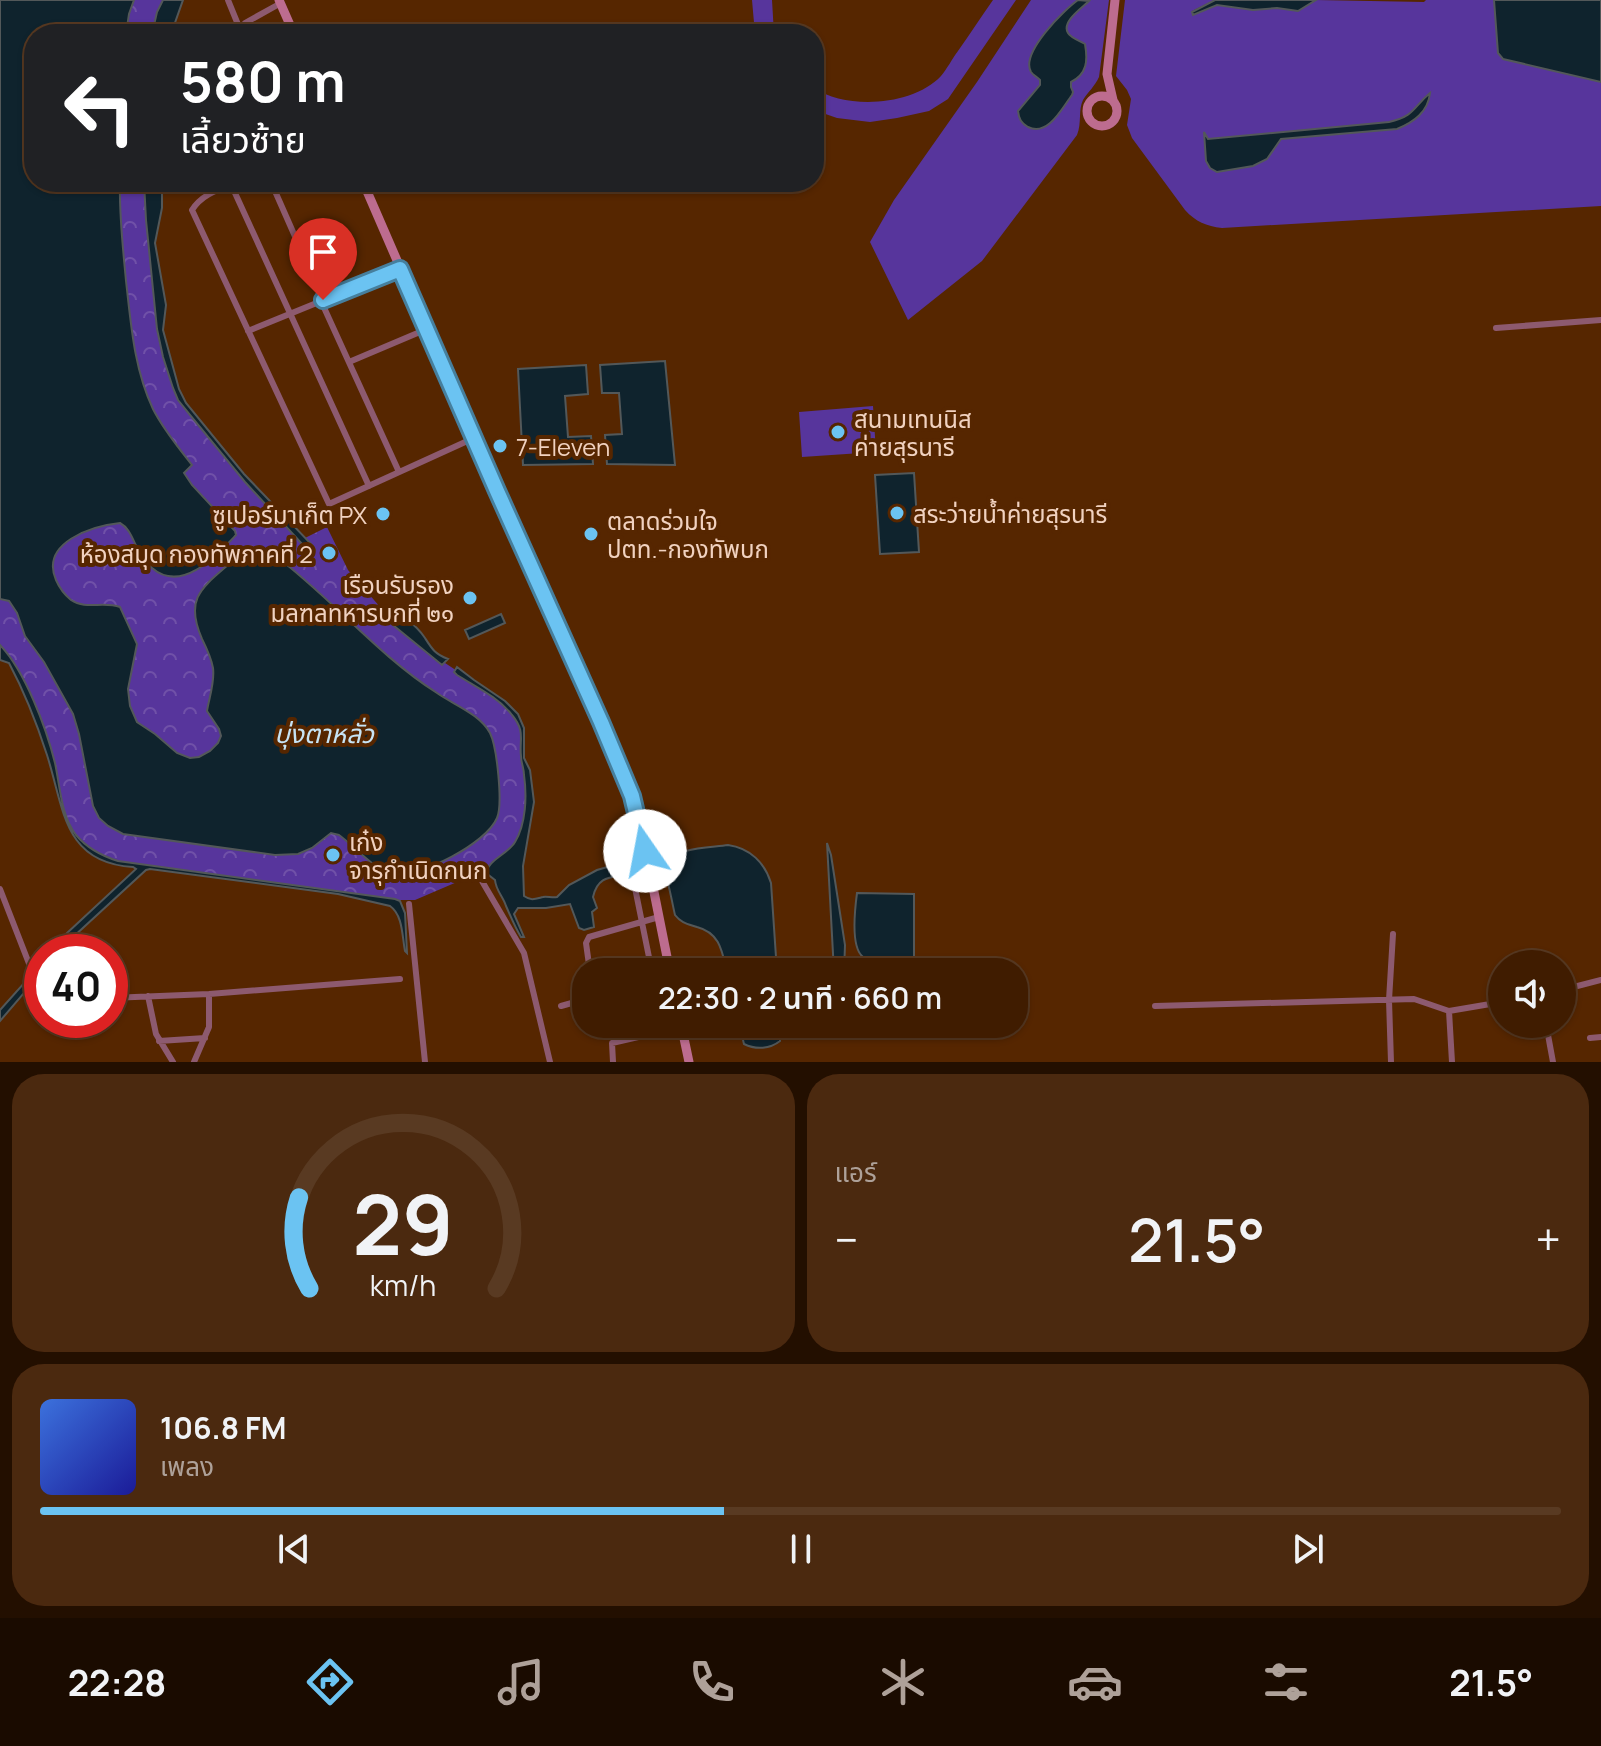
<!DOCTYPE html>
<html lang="th">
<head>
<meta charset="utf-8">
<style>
	:root { --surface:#401c00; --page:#4b290f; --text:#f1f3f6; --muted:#aea199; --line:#593a22; --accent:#6bc3f2 }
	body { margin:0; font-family:Manrope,"Noto Sans Thai",sans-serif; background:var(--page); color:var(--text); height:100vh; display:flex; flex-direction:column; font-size:30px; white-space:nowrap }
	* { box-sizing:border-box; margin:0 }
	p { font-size:26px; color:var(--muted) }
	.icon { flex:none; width:44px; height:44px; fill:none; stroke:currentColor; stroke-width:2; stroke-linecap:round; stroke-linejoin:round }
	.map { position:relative; height:1062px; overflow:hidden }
	.sheet { display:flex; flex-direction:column; gap:12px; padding:12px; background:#230f00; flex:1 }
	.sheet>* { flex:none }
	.guide { position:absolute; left:24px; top:24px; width:800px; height:168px; border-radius:32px; box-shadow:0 2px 6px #0004,0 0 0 2px var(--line); background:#202124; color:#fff; overflow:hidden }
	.buttons { position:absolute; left:1488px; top:950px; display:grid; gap:16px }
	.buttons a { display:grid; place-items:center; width:88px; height:88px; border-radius:50%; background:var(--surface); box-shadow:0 2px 6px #0004,0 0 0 2px var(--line); font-size:40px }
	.speed { position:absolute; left:24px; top:934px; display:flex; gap:16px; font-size:40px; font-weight:700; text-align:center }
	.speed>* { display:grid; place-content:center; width:104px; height:104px; border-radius:50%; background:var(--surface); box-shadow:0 2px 6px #0004,0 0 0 2px var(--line); line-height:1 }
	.speed .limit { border:12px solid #d22; background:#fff; color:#111 }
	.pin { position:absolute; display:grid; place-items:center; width:68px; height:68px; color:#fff; margin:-82px -34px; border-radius:50% 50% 50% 0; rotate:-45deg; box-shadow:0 0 8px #0007 }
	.pin .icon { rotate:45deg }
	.me { position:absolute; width:88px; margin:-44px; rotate:348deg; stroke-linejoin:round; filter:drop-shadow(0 0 6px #0008) }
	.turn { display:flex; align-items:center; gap:28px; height:168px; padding:0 24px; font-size:36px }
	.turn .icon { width:104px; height:104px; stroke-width:2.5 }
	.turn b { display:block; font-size:56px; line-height:68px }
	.big { font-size:60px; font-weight:600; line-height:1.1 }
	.sheet .widget { flex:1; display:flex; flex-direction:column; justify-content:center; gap:12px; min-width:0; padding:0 28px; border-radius:32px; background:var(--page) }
	.sheet .dial { align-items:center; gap:0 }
	.dial svg { height:208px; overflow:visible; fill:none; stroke:var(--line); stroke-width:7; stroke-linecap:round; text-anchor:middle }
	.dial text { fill:var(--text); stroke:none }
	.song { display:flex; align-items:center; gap:24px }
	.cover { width:96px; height:96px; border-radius:12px; background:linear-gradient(135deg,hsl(220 70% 55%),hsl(240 70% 35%)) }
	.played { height:8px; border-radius:4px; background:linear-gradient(90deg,var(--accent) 45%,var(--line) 45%) }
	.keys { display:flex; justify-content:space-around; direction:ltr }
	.heat { display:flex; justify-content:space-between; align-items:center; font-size:44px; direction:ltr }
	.sheet .tiles { flex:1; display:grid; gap:12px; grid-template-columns:1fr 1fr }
	.widget:last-child { grid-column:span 2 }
	.trip { position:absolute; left:572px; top:958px; width:456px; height:80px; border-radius:32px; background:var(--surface); box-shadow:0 2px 6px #0004,0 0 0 2px var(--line); font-weight:600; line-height:80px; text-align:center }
	.dock { display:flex; height:128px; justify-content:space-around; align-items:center; background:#1a0b00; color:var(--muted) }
	.dock .icon { width:56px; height:56px }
	.dock .selected { color:var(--accent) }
	.dock b { font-size:36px; color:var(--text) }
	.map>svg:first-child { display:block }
	.grass { fill:#57359c }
	.park { fill:url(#park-crowns) }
	.water { fill:#0f232d; stroke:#535859; stroke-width:2 }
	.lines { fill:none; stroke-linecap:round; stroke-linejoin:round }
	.street { stroke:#8d5a6f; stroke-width:6 }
	.secondary { stroke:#bd6c8f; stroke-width:9 }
	.route-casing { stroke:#467f9d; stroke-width:20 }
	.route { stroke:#6bc3f2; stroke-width:14 }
	.poi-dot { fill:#6bc3f2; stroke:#562600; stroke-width:3 }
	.labels { text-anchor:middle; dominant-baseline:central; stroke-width:8; stroke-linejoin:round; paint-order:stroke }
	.poi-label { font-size:24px; fill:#f1d2c0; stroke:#562600; text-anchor:start }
	.water-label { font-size:26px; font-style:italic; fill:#c7e4f5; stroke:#562600 }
</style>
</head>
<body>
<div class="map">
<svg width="1601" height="1062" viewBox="0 0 1601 1062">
	<defs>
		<pattern id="park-crowns" width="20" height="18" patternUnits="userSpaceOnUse" patternTransform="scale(2)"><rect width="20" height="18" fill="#57359c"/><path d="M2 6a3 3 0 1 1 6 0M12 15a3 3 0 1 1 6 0" fill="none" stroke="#7051a8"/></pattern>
	</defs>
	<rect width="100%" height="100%" fill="#562600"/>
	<path class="grass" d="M752,0H772L774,34H755Z
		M993,0H1016L948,99L929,111L897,118L870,122L837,118L814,110V88C846,110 913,106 941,76C947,69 952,59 958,51C970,34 981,17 993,0Z
		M1031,0H1109L1099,77C1095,86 1088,92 1083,100C1078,110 1082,123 1077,135L982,261L908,320L870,242L894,200L977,82Z
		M1125,0H1215L1192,11L1217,5L1253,10L1277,8L1298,11L1316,0L1424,2L1426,0H1494L1498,53L1503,59L1601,82V206L1222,228C1206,226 1196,222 1185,210L1132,138L1127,125L1131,99L1127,90L1116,76Z
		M873,406L876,452L802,457L799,412Z"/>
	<path class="park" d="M0,0H167L154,34H34V182H148L160,331L180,397L226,455L303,539L327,527L348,570L387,615L442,661L495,696L511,709L521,725L523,735V758L529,798L516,847L492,867L415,900H385L122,863L87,851L73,832L65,814L50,753L13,664L0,650Z"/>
	<path class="water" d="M0,0H134L129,14L126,34H34V182H120C119,215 123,248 126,281C131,324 134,369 153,409C163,429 178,447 192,465L184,473L192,485L235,531L236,535C217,555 182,594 152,568C148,564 144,557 140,553C133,542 131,529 120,523C91,526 40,543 56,580C59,587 65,595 71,600C86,610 103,601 120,607L137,644L128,689L130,706L137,722L155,734L177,753L190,758L199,757L210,751L218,743L221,736L219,729L207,711C209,698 215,682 213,668C211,657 207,649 202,639C185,600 200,589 228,565C243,552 255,549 273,554C331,597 376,654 437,693C454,705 480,714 490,733C497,747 503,804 497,818C486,844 421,877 393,874C378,873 353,845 339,835L331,833L312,848L298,854L275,855L123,834L108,826L99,818L93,806L79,734L73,714L44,662L25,636L17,613L9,601L0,599Z
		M163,0H183L171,34H152L157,12Z
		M1078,0L1089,1C1082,8 1061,22 1068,33C1071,38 1080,41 1085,44C1088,61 1087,74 1071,82V87L1073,92L1072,95C1062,108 1048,137 1028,127C1021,123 1019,119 1018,111L1040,85V80C1037,77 1033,75 1031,72C1020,53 1064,10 1078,0Z
		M1215,0H1316L1298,11L1277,8L1253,10L1217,5L1193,15L1192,12Z
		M1494,0H1601V82L1503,59L1498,53Z
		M1430,93C1428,112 1414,122 1397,129L1281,139L1267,159L1253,166L1217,172L1210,168L1206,161L1204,132L1208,139L1389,122C1415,116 1413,107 1430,93Z
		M144,182H162V208L155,243L166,305L163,330L179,389L186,403L244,474L313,546L315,550L312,552L303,545L245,482L190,415L178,400L173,388L163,357L157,329L146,220Z
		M665,361L675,465L607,464L605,435L622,434L619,393H602L600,365Z
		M586,365L588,394L565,396L568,437L591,436L593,464L523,465L518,369Z
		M914,473L919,552L880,554L875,475Z
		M383,610C400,614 415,623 425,638C432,649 435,654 448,659L442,665L377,612Z
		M501,614L505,623L469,639L465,630Z
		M0,645C25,671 46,727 55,763C60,786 61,816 76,835C87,848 102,856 118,861L395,899L400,901L405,913L407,953L405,951C402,936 403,915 390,906L338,894L150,869L146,870L72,938L59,952H51L66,934L136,869L133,867C63,863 64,808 47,755C37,724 25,693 9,663L0,660Z
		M457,667L474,680L505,701L518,714L524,728V758L530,770L534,802L523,866L524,896C531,901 535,899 543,897C546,896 553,898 557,897L569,885L597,870L628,861L634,864L636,867L632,873C613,878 598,874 593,897L597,908L592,912L594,927L584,930L579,928L570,904L546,908H518L514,914L524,937H521C515,927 511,917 506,906C503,896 496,891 495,880L486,873C488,860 508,854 515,842C526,824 527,796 524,775C524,768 521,763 521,756C519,739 526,732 512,715C498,697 476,687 457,675L454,672Z
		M827,843L831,855L845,945L844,972H834Z
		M728,845C750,848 765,863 771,883L777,972H727C722,951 720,933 697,927C688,924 681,923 675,915C671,898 669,881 662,865C677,847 706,848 728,845Z
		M857,893L914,894V960C904,965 899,963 889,962C880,961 871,963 863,957C850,947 855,908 857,893Z
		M42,963V972L0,1021V1010Z
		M739,1024H780V1041C770,1049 756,1050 744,1044Z"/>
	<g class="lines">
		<path class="street" d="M228,0L239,27
			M224,34L242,25
			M250,34L245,23L281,3
			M230,182L369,486
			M237,182C220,189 202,194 192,210L329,504L474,438
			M271,182L323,300
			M321,301L399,472
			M1496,328L1601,320
			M248,331L400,269
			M349,362L427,329
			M650,872L633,878L652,972
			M479,876L524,953L550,1062
			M0,889L42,997
			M409,904L425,1062
			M590,972L586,943L589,937L659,917
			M1562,990L1601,980
			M148,996L156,1034L173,1062
			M110,998L209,994L400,979
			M561,1006L586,999
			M1155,1006L1414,999L1449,1011L1502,1002
			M1449,1011L1452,1062
			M1546,1024L1553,1062
			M1590,1038L1601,1037
			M159,1041L205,1038
			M194,1062L209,1027V994
			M613,1062L612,1043L682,1027
			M1391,1062L1389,1000L1393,934"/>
		<path class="secondary" d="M279,0L294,34
			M1087 111a15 15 0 1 1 30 0a15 15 0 1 1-30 0Z
			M1113,100L1107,74L1115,0
			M363,182L497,491L588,693L632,796L650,872L670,972
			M681,1024L689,1062"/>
	</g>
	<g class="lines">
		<defs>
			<path id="route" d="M323,300L400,269L497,491L601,722L632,796L645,851"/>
		</defs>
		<use href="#route" class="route-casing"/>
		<use href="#route" class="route"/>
	</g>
	<g class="poi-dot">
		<circle cx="838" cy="432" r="8"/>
		<circle cx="500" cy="446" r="8"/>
		<circle cx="897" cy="513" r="8"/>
		<circle cx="383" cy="514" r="8"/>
		<circle cx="591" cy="534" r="8"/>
		<circle cx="329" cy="553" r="8"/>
		<circle cx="470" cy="598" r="8"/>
		<circle cx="333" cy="855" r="8"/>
	</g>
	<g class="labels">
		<g class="poi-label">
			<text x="854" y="418">สนามเทนนิส<tspan x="854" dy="28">ค่ายสุรนารี</tspan></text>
			<text x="516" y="446">7-Eleven</text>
			<text x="913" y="513">สระว่ายนํ้าค่ายสุรนารี</text>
			<text x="367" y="514" text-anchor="end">ซูเปอร์มาเก็ต PX</text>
			<text x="607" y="520">ตลาดร่วมใจ<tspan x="607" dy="28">ปตท.-กองทัพบก</tspan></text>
			<text x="313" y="553" text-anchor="end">ห้องสมุด กองทัพภาคที่ 2</text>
			<text x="454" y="584" text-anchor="end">เรือนรับรอง<tspan x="454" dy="28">มลฑลทหารบกที่ ๒๑</tspan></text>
			<text x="349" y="841">เก๋ง<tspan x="349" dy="28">จารุกำเนิดกนก</tspan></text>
		</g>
		<g class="water-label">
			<text x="324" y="733">บุ่งตาหลั่ว</text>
		</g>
	</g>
</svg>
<div class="buttons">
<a><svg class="icon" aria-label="sound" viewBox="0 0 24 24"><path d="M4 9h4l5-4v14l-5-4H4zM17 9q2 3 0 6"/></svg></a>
</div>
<div class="speed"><div class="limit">40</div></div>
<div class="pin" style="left:323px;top:300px;background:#d93025"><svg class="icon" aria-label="arrive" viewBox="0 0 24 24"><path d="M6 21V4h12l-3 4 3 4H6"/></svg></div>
<svg class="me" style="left:645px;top:851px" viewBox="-20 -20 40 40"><circle r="19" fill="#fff"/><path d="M0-13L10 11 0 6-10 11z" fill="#6bc3f2"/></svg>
<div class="trip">22:30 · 2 นาที · 660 m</div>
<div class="guide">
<div class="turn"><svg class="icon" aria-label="left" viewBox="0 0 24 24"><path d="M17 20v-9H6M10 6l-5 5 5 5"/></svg><div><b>580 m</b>เลี้ยวซ้าย</div></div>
</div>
</div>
<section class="sheet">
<div class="tiles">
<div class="widget dial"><svg viewBox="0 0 100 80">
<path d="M14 69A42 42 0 1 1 86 69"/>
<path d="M14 69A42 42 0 0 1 10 34" stroke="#6bc3f2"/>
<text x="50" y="56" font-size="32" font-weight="700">29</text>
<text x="50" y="72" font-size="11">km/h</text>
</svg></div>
<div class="widget"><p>แอร์</p>
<div class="heat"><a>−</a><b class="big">21.5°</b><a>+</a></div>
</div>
<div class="widget">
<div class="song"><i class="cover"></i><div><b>106.8 FM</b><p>เพลง</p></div></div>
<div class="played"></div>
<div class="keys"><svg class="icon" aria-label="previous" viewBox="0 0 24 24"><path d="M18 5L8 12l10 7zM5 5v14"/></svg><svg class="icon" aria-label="pause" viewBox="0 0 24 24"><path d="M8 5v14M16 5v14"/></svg><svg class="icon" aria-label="next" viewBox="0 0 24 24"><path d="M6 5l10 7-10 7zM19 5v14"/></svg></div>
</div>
</div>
</section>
<nav class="dock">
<b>22:28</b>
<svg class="icon selected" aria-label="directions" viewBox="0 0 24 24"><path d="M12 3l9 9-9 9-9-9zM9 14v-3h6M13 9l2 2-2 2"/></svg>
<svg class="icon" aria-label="music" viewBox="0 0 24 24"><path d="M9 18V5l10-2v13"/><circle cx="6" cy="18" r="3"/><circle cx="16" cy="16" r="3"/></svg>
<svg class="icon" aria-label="phone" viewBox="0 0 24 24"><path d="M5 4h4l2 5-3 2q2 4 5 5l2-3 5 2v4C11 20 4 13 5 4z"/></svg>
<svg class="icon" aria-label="climate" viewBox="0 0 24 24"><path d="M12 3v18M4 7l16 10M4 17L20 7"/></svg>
<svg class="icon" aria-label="car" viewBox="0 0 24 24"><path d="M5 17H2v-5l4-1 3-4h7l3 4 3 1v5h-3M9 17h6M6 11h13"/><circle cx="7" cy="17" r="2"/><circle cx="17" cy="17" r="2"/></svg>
<svg class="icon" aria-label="filters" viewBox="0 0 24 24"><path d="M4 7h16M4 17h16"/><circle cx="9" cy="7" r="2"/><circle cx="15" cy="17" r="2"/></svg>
<b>21.5°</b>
</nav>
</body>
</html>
